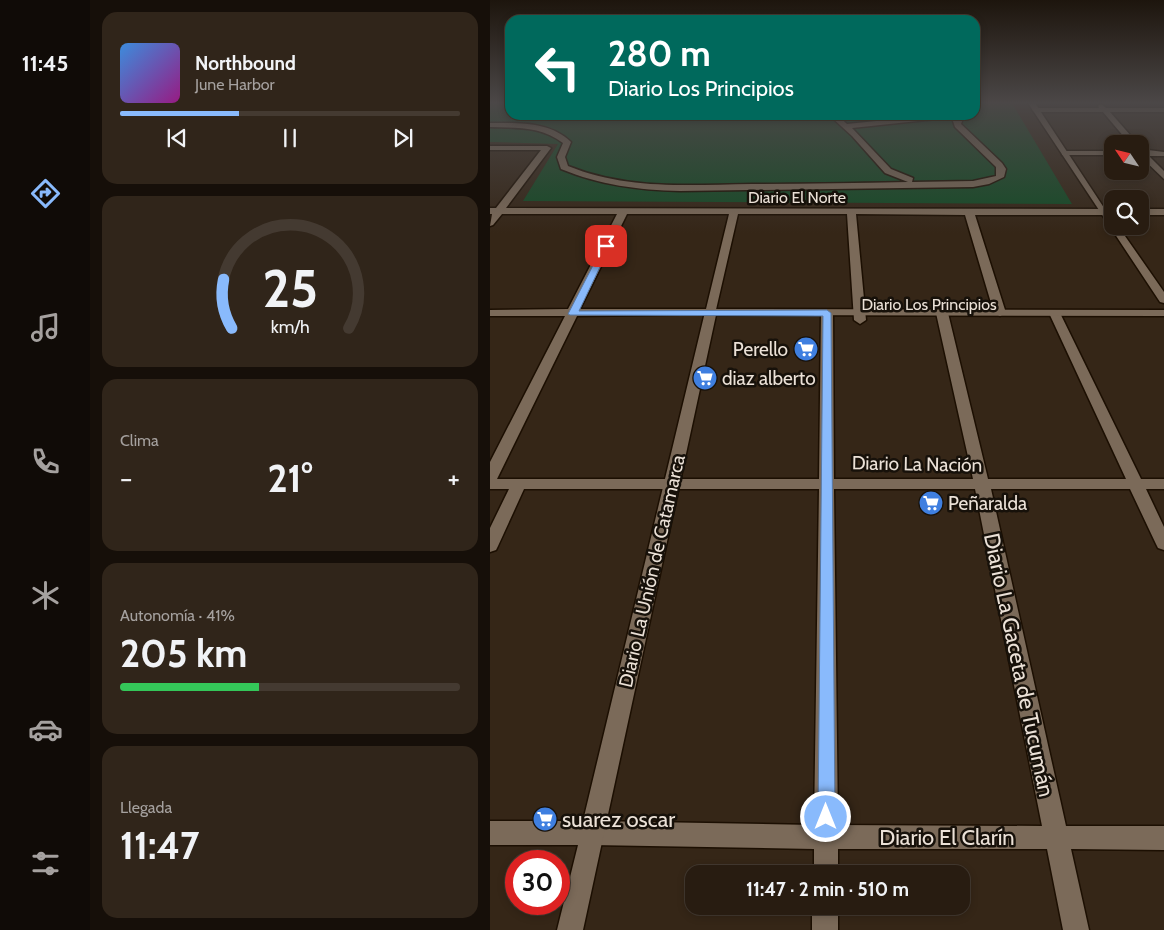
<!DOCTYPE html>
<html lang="es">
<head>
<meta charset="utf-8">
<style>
	:root { --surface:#281c11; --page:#30251a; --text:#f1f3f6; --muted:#a5a19f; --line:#443a31; --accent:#89bafc }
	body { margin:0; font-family:Cabin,sans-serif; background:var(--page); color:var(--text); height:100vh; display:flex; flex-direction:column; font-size:19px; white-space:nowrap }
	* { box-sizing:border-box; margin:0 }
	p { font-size:16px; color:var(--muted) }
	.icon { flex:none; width:28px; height:28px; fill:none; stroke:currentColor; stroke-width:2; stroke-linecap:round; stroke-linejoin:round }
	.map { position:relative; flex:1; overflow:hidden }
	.side { display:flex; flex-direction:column; gap:12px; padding:12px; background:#160f09; width:400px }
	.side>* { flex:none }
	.hud { position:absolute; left:15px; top:15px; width:475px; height:105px; border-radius:15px; box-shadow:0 2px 8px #0003,0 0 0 1px var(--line); background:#00695c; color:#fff; overflow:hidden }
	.needle { width:32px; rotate:305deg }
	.buttons { position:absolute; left:614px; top:135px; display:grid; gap:10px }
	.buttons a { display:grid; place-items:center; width:45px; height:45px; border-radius:10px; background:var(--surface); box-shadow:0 2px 8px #0003,0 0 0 1px var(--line); font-size:25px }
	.speed { position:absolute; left:15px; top:850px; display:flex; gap:10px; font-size:25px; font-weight:700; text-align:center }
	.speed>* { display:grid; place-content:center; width:65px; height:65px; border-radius:50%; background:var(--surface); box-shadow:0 2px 8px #0003,0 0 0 1px var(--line); line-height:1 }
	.speed .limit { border:8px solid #d22; background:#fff; color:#111 }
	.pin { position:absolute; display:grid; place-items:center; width:42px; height:42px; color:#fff; margin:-21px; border-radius:10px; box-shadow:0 2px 8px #0006 }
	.me { position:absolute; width:55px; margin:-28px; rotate:0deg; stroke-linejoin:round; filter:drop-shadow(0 0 4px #0008) }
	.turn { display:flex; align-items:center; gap:18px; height:105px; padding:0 20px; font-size:22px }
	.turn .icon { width:65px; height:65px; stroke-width:2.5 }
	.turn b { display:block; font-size:35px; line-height:42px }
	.big { font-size:38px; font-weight:700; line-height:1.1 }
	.side .tile { flex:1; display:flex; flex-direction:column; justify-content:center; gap:8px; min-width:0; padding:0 18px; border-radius:15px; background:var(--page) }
	.side .dial { align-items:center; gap:0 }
	.dial svg { height:130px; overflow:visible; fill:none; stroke:var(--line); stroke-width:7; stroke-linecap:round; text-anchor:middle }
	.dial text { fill:var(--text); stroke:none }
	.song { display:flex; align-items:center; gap:15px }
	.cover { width:60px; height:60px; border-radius:8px; background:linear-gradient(135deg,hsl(210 70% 55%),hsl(310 70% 35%)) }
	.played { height:5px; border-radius:2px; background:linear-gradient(90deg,var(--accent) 35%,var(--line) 35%) }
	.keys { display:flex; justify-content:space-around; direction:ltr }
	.heat { display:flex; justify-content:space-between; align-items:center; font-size:28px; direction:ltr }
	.charge { height:8px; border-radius:4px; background:linear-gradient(90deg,#34c759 41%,var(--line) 0) }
	.trip { position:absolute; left:195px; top:865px; width:285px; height:50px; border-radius:15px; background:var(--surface); box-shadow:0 2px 8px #0003,0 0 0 1px var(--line); font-weight:700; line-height:50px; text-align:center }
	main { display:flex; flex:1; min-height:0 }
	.dock { display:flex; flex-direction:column; width:90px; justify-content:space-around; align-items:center; background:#100b07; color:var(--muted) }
	.dock .icon { width:35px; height:35px }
	.dock .current { color:var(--accent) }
	.dock b { font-size:22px; color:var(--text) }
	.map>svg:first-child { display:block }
	.green { fill:#144b26 }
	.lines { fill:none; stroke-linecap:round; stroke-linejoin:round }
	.street-casing { stroke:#1c0f02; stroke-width:3 }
	.secondary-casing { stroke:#1c0f02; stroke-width:3 }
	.street { fill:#7b6a59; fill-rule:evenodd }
	.secondary { fill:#7b6a59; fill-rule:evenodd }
	.route { fill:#89bafc; stroke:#5979a4 }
	.labels { text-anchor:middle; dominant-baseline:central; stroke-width:5; stroke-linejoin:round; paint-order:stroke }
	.far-street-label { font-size:16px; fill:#ebe1d7; stroke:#17110a }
	.poi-label { font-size:19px; fill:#ebe1d7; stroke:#17110a; text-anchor:start }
	.street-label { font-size:19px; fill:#ebe1d7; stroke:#17110a }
	.near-street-label { font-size:22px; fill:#ebe1d7; stroke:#17110a }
	.near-poi-label { font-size:22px; fill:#ebe1d7; stroke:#17110a; text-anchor:start }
</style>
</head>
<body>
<main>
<nav class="dock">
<b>11:45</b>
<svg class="icon current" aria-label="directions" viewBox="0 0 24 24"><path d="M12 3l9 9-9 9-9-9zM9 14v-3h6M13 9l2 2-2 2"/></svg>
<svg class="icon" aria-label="music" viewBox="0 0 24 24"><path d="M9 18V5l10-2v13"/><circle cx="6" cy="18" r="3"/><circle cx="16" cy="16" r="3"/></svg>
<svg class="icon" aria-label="phone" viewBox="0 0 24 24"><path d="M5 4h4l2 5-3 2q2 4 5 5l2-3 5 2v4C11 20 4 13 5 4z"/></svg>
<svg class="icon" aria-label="climate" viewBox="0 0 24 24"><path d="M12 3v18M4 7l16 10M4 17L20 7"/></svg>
<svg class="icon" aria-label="car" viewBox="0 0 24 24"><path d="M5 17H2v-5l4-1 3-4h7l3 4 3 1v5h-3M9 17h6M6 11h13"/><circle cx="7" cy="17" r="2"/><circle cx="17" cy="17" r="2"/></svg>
<svg class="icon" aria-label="filters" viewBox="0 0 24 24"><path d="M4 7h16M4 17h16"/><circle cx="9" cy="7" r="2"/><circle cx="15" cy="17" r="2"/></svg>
</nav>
<section class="side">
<div class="tile">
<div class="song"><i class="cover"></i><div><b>Northbound</b><p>June Harbor</p></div></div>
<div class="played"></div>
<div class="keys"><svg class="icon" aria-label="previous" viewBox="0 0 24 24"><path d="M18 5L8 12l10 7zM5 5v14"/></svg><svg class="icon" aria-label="pause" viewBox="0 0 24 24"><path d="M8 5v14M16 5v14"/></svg><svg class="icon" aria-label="next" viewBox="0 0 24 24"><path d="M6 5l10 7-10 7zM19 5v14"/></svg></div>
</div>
<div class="tile dial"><svg viewBox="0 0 100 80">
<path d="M14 69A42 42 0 1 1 86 69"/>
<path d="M14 69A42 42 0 0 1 9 39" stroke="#89bafc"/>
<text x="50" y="56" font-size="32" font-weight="700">25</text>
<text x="50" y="72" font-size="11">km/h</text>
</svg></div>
<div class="tile"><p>Clima</p>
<div class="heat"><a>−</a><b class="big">21°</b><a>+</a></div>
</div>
<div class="tile"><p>Autonomía · 41%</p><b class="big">205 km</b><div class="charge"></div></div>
<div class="tile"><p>Llegada</p><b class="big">11:47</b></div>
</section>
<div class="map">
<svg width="674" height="930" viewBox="0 0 674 930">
	<rect width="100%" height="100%" fill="#352617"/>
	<path class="green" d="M0,103H20V115H485V103H522L582,204L33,201L68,144L0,142Z"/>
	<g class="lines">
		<defs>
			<path id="street" d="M611,104L616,108H674V112H620L648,144H640L613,112H545L542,110L545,108H609L608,106Z
				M339,115H347L357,124L445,115H474L471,124L512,163L516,169L514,177L499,184L483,187L190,191C148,190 110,185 71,169L67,157L73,143C51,126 26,128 0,127V123C27,123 60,121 81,142L75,157L78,166C137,190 198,185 262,184C314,184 366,183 418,182L395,173L362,136ZM465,117L463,121L465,127L506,167V176L483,181L422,182L423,178L401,169L362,128Z
				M0,146H57L61,148L16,208L622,209V215H485L516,313L510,316L504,313L475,215L366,214L376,320L370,324L364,320L357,214H248L225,314L87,316L7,479H329L331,313L337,310L343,313L344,479H483L446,313L452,310L458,313L498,479H636L559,313L561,311H569L651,479H674V489H656L674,527V550L668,548L666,544L640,489H501L576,826H674V850L581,849L599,930H573L557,849H348V874H324V849L102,845L94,841L90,833L94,825L102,821L324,825L329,489H34L8,546L6,550L0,552V528L19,489H0V462L75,316H0V310L78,309L127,214H12L3,225L0,226L2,214H0V208H6L51,150H0ZM137,214H239L216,309H90ZM344,489H485L552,826L348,825Z
				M650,149L674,152V156H659L674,171V179L650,156Z
				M575,151H622V155H572V151Z
				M650,209H674V215H650Z
				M322,906H348V930H322Z"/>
			<path id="secondary" d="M538,103H545L622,220V226H628L674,292V303L670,302Z
				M221,309L674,310V316L226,315L93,930H67L88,845H0V821H93L215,312Z"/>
		</defs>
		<use href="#street" class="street-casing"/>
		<use href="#secondary" class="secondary-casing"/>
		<use href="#street" class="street"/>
		<use href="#secondary" class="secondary"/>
	</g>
	<linearGradient id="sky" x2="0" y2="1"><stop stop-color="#1d150d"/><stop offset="0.44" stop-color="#4b4747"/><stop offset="1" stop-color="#4b4747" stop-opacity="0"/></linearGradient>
	<rect width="674" height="233" fill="url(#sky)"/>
	<path class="route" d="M116,243L120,246L89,311L337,310L341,313L345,817L342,824L336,826L330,824L328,817L333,316L80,315L78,314L113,246Z"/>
	<defs>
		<symbol id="supermarket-disc" viewBox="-11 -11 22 22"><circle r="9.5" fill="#3f7fe0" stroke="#17110a"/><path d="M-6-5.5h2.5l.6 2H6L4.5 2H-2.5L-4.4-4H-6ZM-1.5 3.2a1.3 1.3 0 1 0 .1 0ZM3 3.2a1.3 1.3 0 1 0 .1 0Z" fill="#fff"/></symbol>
	</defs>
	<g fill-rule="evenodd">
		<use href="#supermarket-disc" x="302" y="335" width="28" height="28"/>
		<use href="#supermarket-disc" x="201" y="364" width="28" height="28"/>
		<use href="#supermarket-disc" x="427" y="489" width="28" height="28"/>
		<use href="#supermarket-disc" x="41" y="805" width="28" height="28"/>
	</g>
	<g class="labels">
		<g class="far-street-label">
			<text x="307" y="197">Diario El Norte</text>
			<text x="439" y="304">Diario Los Principios</text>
		</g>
		<g class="poi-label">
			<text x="298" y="349" text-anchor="end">Perello</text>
			<text x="232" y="378">diaz alberto</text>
			<text x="458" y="503">Peñaralda</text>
		</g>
		<g class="street-label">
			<text transform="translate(427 464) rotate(1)">Diario La Nación</text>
			<text transform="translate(162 571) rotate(-77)">Diario La Unión de Catamarca</text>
		</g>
		<g class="near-street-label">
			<text transform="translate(529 665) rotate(78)">Diario La Gaceta de Tucumán</text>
			<text x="457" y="837">Diario El Clarín</text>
		</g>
		<g class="near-poi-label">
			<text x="72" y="819">suarez oscar</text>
		</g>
	</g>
</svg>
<div class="buttons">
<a><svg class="needle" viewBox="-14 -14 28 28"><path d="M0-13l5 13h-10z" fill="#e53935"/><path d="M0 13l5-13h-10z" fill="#a5a19f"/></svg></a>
<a><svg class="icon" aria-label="search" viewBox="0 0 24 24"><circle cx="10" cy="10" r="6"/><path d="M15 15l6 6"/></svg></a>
</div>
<div class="speed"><div class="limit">30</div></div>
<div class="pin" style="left:116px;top:246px;background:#d93025"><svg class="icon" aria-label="arrive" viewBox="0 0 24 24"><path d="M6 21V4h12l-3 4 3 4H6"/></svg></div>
<svg class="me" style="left:336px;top:817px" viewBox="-20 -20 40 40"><circle r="17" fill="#89bafc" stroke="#fff" stroke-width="3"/><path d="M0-11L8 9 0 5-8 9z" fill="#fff"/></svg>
<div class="trip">11:47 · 2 min · 510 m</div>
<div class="hud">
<div class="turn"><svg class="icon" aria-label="left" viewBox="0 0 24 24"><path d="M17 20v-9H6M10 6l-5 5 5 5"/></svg><div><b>280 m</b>Diario Los Principios</div></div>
</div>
</div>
</main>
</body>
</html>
